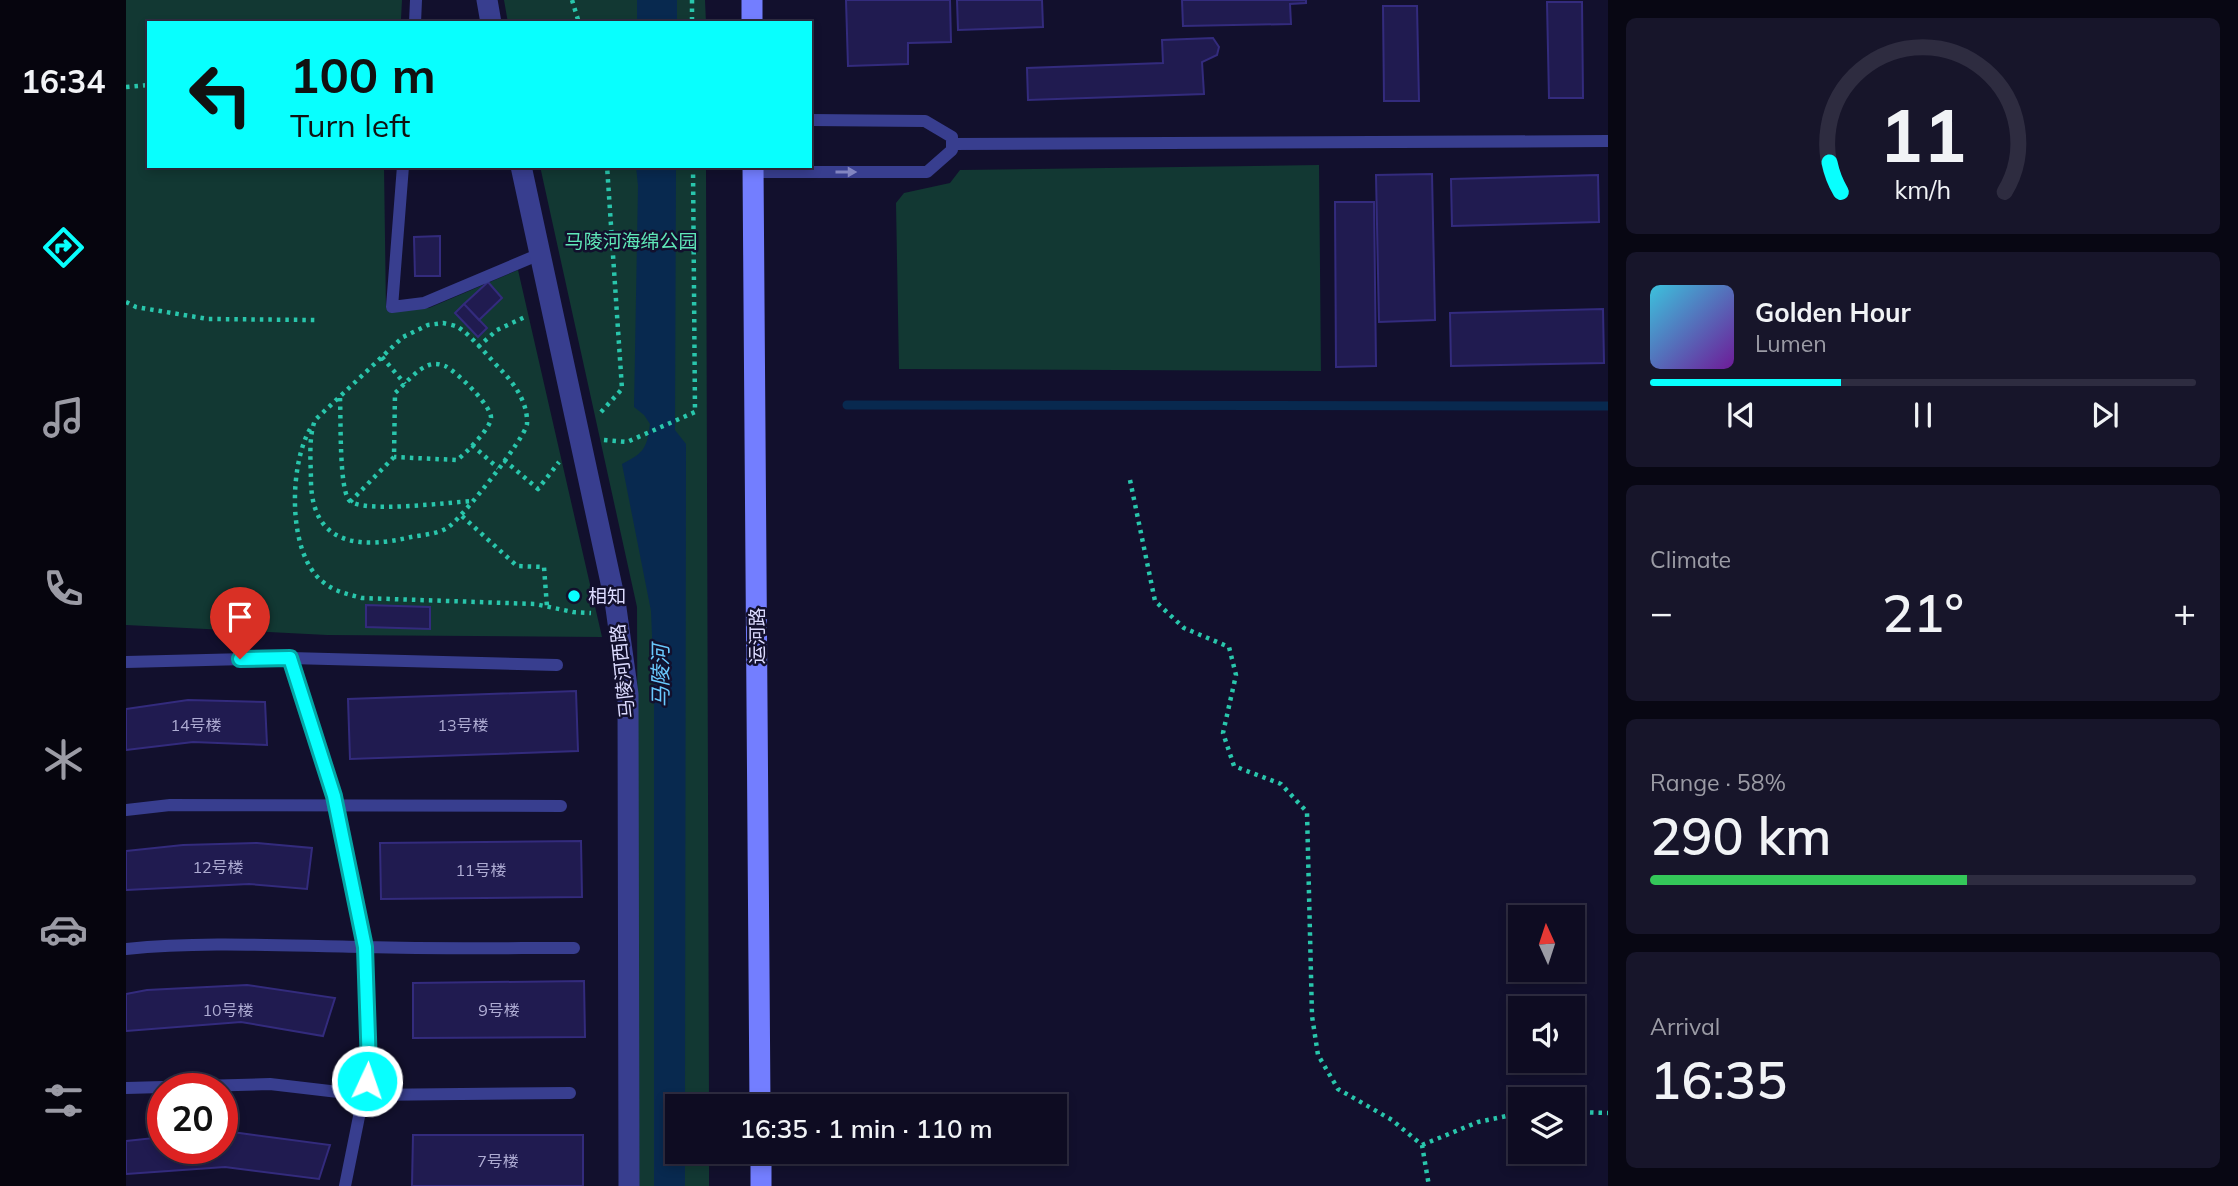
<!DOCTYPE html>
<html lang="en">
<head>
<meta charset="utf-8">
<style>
	:root { --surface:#0e0c22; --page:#17152a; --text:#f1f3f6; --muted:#9b9ba5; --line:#2e2c40; --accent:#08fffe }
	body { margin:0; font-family:Mulish,"Noto Sans SC",sans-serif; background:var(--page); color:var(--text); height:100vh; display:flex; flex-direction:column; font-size:26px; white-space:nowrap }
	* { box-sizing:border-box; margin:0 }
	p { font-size:23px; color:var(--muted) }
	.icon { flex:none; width:38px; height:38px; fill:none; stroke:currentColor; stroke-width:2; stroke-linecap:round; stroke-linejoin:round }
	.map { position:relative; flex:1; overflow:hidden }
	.panel { display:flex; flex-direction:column; gap:18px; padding:18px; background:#080713; width:630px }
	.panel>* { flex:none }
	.banner { position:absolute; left:21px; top:21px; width:665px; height:147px; border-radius:0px; box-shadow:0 4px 10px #0003,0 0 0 2px var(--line); background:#08fffe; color:#111; overflow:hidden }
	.needle { width:46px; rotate:357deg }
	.controls { position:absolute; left:1382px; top:905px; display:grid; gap:14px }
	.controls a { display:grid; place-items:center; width:77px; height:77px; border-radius:0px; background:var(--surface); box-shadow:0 4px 10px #0003,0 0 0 2px var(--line); font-size:35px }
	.speed { position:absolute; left:21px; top:1073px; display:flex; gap:14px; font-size:35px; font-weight:700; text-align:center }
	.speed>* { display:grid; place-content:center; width:91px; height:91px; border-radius:50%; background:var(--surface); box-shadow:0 4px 10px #0003,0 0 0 2px var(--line); line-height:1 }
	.speed .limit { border:10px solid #d22; background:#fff; color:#111 }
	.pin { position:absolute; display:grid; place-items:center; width:60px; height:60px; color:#fff; margin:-72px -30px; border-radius:50% 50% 50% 0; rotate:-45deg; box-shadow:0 0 7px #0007 }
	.pin .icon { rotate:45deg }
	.me { position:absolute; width:77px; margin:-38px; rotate:3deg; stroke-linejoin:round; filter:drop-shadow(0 0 5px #0008) }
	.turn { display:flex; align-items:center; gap:24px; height:147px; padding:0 28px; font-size:32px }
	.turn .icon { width:91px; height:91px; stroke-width:2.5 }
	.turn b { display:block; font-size:49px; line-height:60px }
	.big { font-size:52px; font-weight:600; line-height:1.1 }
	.panel .widget { flex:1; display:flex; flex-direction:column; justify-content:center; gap:10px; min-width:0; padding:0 24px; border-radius:10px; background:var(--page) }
	.panel .dial { align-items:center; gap:0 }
	.dial svg { height:182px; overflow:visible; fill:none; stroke:var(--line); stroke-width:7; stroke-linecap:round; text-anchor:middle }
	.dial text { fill:var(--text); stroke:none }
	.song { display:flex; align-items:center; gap:21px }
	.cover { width:84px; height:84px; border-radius:10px; background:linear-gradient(135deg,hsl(190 70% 55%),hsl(280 70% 35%)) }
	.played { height:7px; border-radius:4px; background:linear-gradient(90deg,var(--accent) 35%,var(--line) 35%) }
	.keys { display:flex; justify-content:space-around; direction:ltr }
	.heat { display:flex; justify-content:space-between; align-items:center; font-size:38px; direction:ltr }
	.charge { height:10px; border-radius:5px; background:linear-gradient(90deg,#34c759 58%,var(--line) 0) }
	.trip { position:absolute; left:539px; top:1094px; width:402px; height:70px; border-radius:0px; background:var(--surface); box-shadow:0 4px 10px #0003,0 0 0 2px var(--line); font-weight:600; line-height:70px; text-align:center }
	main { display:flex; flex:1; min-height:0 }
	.tabs { display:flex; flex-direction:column; width:126px; justify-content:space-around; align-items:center; background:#06050e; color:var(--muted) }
	.tabs .icon { width:49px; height:49px }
	.tabs .selected { color:var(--accent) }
	.tabs b { font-size:32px; color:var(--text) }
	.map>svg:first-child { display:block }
	.green { fill:#123833 }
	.water { fill:#08294f }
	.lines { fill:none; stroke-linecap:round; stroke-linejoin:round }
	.stream { stroke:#08294f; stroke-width:9 }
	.building { fill:#201b50; stroke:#332b7d; stroke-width:2 }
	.path { stroke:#29c6ac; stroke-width:4.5; stroke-dasharray:3.5 5; stroke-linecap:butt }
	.lane { stroke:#383e8f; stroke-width:12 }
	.street { stroke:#383e8f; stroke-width:21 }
	.secondary { stroke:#737eff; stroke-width:21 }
	.oneway { fill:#8285c1 }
	.route-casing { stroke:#05a6a5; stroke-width:18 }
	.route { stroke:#08fffe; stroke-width:12 }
	.poi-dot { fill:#08fffe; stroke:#12102d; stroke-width:2.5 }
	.labels { text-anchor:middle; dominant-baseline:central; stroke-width:5; stroke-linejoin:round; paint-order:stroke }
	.number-label { font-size:16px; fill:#aeacd3 }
	.park-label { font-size:19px; fill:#5fe8b8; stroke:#12102d }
	.poi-label { font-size:19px; fill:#dddcff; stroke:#12102d; text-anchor:start }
	.street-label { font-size:19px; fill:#dddcff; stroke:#12102d }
	.water-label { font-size:21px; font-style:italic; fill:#6acaff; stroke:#12102d }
</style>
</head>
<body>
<main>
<nav class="tabs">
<b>16:34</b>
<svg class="icon selected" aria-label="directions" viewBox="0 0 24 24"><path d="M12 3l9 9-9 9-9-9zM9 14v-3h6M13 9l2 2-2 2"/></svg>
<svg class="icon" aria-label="music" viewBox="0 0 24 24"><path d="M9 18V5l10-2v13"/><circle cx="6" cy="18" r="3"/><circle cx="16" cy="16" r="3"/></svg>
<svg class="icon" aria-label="phone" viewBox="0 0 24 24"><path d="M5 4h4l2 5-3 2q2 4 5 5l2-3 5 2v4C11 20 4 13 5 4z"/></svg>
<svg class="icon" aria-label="climate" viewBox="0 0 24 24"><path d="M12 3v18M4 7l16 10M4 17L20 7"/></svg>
<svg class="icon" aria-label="car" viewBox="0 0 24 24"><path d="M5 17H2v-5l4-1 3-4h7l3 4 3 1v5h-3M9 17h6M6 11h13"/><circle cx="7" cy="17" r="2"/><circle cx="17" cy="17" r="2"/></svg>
<svg class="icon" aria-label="filters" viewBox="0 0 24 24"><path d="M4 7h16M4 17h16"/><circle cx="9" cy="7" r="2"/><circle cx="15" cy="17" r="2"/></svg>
</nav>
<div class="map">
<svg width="1482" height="1186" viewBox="0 0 1482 1186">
	<rect width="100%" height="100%" fill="#12102d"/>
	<path class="green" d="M0,0H276L275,19H270V23H23V166H260L258,167L260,309L303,308L392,270L476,637L201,635L0,625Z
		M378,0H579L580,23H382Z
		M1193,165L1195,371L773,369L770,203L778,193L824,183L834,170Z
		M414,166H580L583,1106H551V1152H583V1186H513L511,607Z"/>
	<path class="water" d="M511,0H551V23H511Z
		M510,166H550L549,430L560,444L559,1106H551V1152H559V1186H528V685L525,611L496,464C518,453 521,448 524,424L518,415L508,407L512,186Z"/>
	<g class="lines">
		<path class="stream" d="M721,405L1482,406"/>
	</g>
	<path class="building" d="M720,0H824L825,42L782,43V64L722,66Z
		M831,0H916L917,27L832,30Z
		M1056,0H1180V3L1164,4L1165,24L1057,26Z
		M1421,2H1456L1457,98H1423Z
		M1257,6H1291L1293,101H1258Z
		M1087,38L1093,47L1091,55L1076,62L1078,94L902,100L901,68L1037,63L1036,40Z
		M1306,174L1309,320L1253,322L1250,175Z
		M1472,175L1473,222L1326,226L1325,179Z
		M1209,202H1248L1250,366L1210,367Z
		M314,236V276H289L288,237Z
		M362,282L376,298L353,320L338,304Z
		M338,304L361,328L352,337L329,313Z
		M1477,309L1478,363L1325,366L1324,313Z
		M240,605L304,607V629L240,627Z
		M450,691L452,751L224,759L222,699Z
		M62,700L139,702L141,745L67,742L0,750V709Z
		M455,841L456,897L255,899L254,843Z
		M131,843L186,848L181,889L123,884L0,890V851L57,845Z
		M458,981L459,1037L287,1038V983Z
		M121,985L209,998L197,1036L115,1022L0,1031V994L21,990Z
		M106,1132L204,1145L193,1179L99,1167L0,1174V1141L37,1137V1148H96V1133Z
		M287,1135H457V1186H286Z"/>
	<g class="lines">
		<path class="path" d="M446,0L453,23
			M566,0V23
			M0,87L23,85
			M0,302L10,307L82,319L189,320
			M317,323C321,324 328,325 332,327C347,337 364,359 377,372C390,386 402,404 401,424C400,437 334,521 321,528C311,534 296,535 285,537C235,549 187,546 185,483C185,462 182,439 189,420L277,337L302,325Z
			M352,347L371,330L401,316
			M256,357L279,384
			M214,398C215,417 213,488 223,500C234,514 325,502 346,501
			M475,412L496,389L481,166
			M184,429C163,466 161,554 197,582C209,592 222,594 236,598L409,604L447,612L465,613
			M478,440L501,442L569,412L567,166
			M346,445L372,468
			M378,460L412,489L433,462
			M1004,480L1029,601L1058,628L1103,647L1110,675L1097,733L1108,766L1155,784L1181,812L1186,1016L1192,1055L1212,1089L1266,1120L1296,1145L1303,1186
			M224,502L268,457L269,393C279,384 291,369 303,365C308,363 314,364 319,366C330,371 366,406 365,418C365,428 339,454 331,460L268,457
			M336,516L391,566L418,567L421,607
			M1447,1112L1482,1113
			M1296,1145L1352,1122L1395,1113"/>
		<path class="lane" d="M289,23L290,0
			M826,144L1482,141
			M277,166L266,307L298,303L414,254
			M627,172H801L826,150V137L799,121L684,120
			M164,658L207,796L239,947L243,1067L219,1186
			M0,662L164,658L431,665
			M0,810L44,805L435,806
			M0,949C80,941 159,946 240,947C309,949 379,948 448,948
			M0,1088L144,1084L238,1095L444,1093"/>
		<path class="street" d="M361,0L365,23
			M395,166L489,601L502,694L503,1186"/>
		<path class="secondary" d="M626,0V23
			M627,166L634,1106
			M635,1152V1186"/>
	</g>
	<defs><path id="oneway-solid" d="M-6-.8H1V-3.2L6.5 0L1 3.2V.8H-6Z" transform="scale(1.75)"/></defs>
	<use class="oneway" href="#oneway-solid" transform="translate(720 172)"/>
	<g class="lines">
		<defs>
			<path id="route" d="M114,659L164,658L208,796L239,947L243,1067L241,1081"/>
		</defs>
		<use href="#route" class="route-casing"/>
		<use href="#route" class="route"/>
	</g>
	<circle class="poi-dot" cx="448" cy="596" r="7"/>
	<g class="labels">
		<g class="number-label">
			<text x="70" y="725">14号楼</text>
			<text x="337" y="725">13号楼</text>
			<text x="92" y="867">12号楼</text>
			<text x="355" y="870">11号楼</text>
			<text x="102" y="1010">10号楼</text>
			<text x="373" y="1010">9号楼</text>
			<text x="372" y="1161">7号楼</text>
		</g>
		<g class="park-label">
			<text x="505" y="241">马陵河海绵公园</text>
		</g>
		<g class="poi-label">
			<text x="462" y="596">相知</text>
		</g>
		<g class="street-label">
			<text transform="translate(631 636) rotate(-90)">运河路</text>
			<text transform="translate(496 671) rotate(-96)">马陵河西路</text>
		</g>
		<g class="water-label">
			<text transform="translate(534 676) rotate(-90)">马陵河</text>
		</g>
	</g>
</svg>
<div class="controls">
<a><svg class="needle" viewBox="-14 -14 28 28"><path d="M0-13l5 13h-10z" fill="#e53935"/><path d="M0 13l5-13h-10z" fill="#9b9ba5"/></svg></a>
<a><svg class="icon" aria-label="sound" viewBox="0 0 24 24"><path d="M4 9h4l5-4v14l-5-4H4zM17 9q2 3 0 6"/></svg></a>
<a><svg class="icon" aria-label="layers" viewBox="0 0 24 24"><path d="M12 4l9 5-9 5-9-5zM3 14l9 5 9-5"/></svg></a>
</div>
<div class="speed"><div class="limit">20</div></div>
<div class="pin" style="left:114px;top:659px;background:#d93025"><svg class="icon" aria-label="arrive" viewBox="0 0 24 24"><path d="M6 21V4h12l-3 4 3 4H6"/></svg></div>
<svg class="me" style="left:241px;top:1081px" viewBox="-20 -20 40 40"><circle r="17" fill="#08fffe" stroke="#fff" stroke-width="3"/><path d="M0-11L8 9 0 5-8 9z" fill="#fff"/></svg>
<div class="trip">16:35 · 1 min · 110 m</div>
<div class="banner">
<div class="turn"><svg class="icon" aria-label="left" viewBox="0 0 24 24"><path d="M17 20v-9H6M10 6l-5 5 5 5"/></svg><div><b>100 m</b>Turn left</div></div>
</div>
</div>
<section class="panel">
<div class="widget dial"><svg viewBox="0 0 100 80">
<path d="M14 69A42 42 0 1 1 86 69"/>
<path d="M14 69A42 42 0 0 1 9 56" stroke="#08fffe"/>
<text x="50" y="56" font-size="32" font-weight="700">11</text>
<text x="50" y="72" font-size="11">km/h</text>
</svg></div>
<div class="widget">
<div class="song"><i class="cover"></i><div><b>Golden Hour</b><p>Lumen</p></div></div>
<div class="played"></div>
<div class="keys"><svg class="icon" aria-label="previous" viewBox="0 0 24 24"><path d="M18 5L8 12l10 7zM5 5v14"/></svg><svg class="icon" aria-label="pause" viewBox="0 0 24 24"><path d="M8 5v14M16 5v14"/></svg><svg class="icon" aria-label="next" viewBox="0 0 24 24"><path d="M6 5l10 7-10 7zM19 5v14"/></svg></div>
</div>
<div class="widget"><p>Climate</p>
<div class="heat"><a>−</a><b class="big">21°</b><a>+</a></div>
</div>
<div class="widget"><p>Range · 58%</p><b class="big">290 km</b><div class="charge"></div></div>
<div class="widget"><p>Arrival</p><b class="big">16:35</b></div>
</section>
</main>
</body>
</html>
